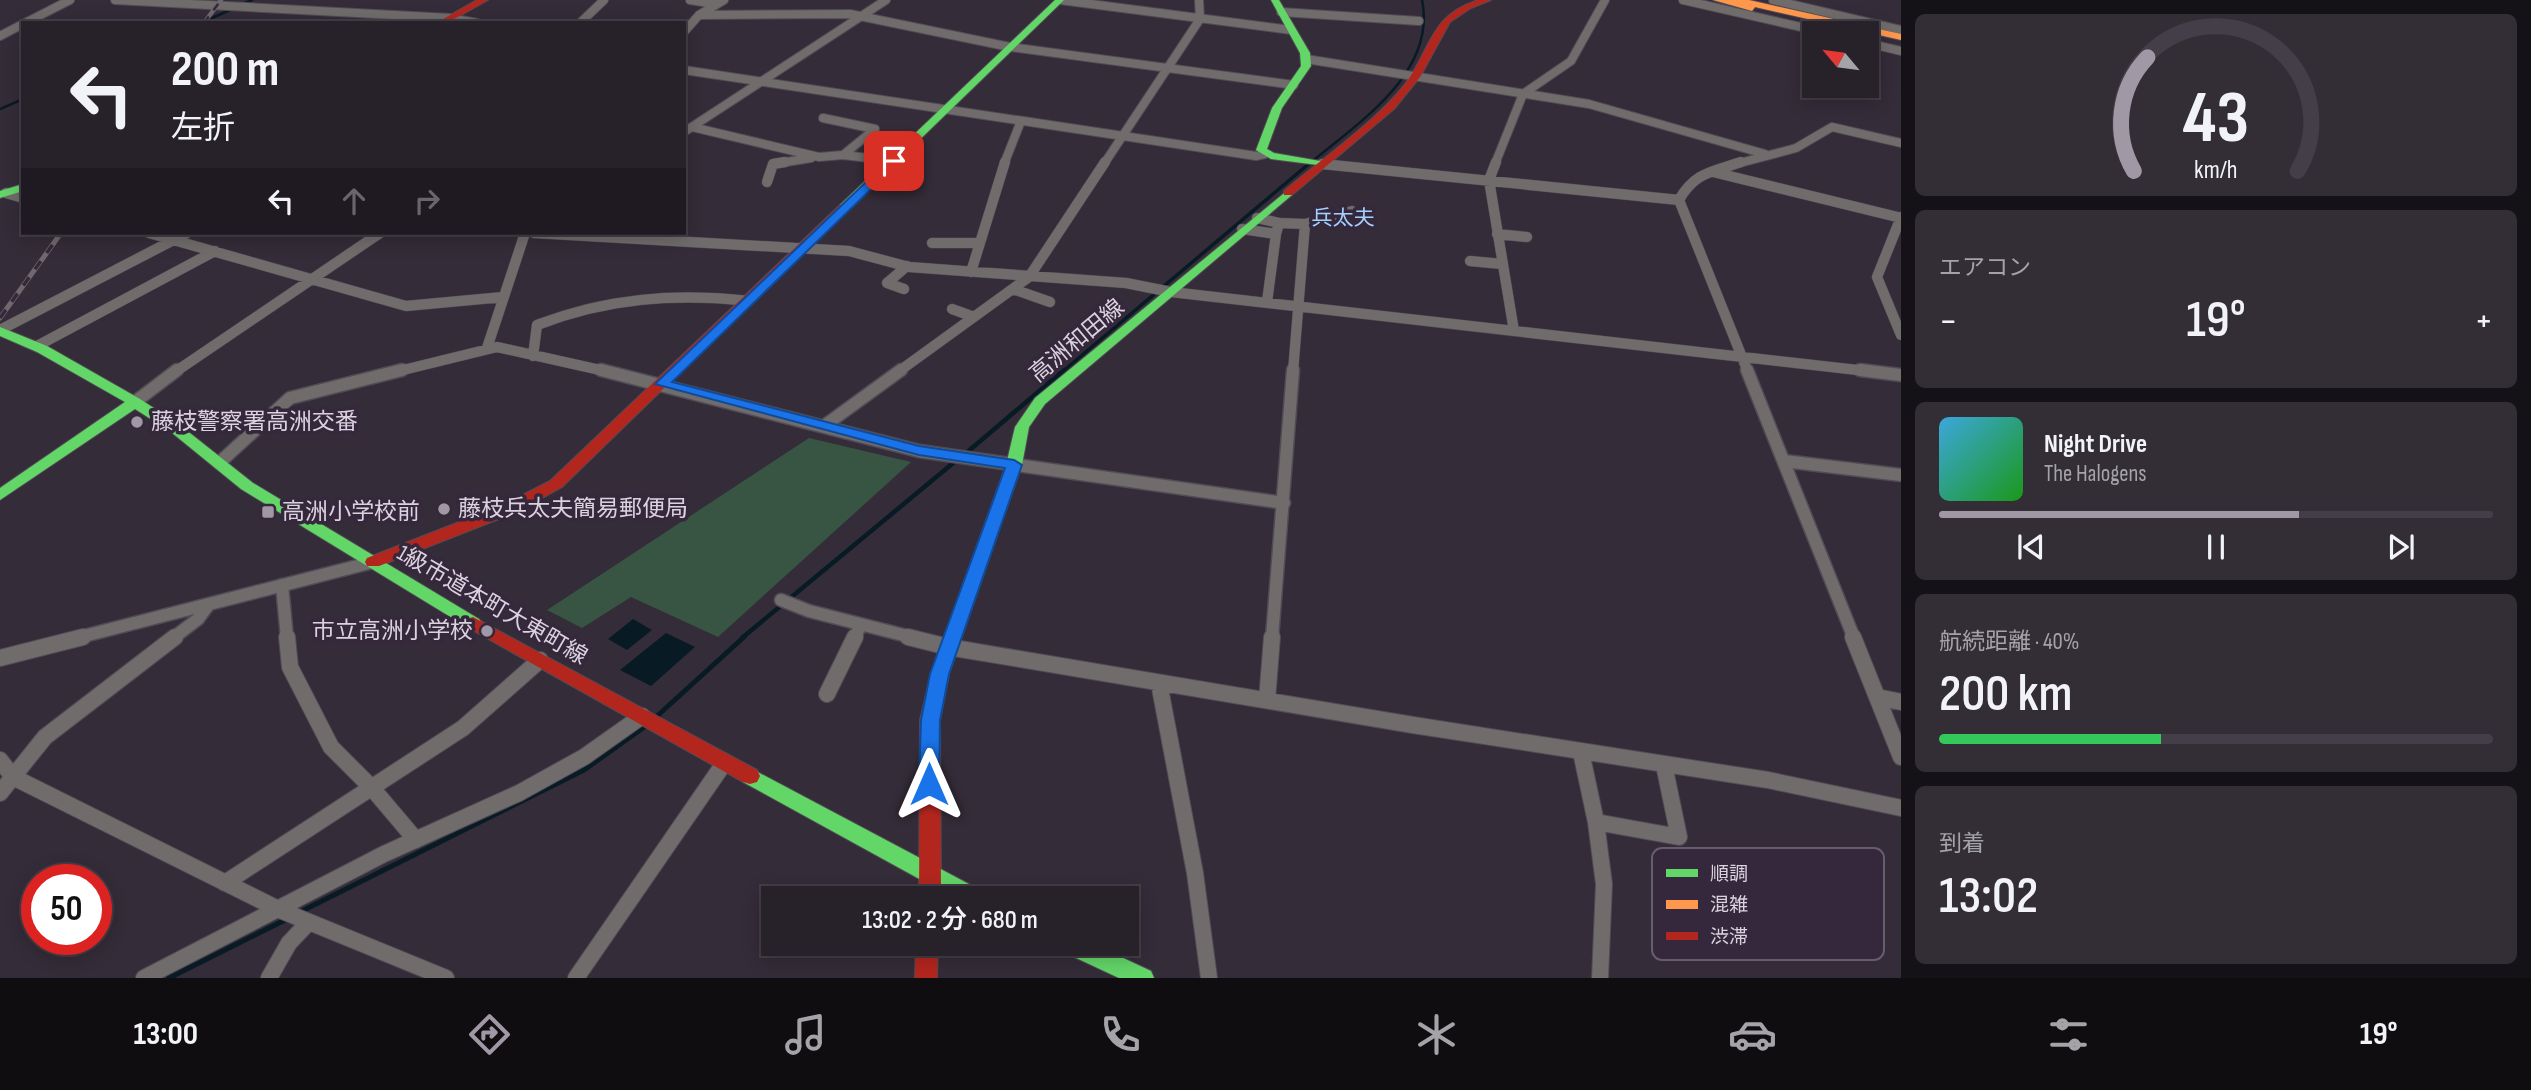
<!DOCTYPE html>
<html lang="ja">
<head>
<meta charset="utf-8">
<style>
	:root { --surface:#27212a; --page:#332e36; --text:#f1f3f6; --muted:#a4a3a8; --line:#433e47; --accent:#a198a5 }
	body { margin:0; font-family:"Sofia Sans Condensed","Noto Sans JP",sans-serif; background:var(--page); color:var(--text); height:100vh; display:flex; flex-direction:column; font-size:26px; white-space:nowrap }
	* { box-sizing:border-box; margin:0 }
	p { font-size:23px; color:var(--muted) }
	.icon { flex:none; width:38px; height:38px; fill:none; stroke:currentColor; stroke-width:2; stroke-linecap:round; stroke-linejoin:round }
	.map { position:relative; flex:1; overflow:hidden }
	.details { display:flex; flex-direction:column; gap:14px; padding:14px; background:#151217; width:630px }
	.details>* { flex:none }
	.top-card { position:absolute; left:21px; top:21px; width:665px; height:214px; border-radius:0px; box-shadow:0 4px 18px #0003,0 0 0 2px var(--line); background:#27212a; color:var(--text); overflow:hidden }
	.needle { width:46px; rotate:299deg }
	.controls { position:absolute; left:1802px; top:21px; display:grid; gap:14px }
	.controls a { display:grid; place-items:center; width:77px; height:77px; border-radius:0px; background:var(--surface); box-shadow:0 4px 18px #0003,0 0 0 2px var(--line); font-size:35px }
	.speed { position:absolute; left:21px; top:864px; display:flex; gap:14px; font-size:35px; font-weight:700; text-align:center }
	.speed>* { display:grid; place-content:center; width:91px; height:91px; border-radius:50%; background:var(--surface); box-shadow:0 4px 18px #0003,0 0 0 2px var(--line); line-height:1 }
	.speed .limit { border:10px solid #d22; background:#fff; color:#111 }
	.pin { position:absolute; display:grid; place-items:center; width:60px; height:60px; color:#fff; margin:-30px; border-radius:14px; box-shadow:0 4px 10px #0006 }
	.me { position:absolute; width:77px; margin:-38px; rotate:0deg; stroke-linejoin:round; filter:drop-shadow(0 0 5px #0008) }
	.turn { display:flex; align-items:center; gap:24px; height:147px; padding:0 35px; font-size:32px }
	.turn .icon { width:91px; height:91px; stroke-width:2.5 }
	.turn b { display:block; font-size:49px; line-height:60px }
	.lanes { display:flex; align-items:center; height:66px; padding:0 35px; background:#0003; justify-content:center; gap:35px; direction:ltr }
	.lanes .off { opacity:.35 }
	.big { font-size:52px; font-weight:600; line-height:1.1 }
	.details .tile { flex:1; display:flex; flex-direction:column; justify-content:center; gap:10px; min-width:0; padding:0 24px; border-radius:10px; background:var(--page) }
	.details .dial { align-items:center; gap:0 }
	.dial svg { height:182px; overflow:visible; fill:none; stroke:var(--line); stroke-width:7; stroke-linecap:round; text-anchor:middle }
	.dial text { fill:var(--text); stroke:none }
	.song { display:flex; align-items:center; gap:21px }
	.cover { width:84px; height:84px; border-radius:10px; background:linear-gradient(135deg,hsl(200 70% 55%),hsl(120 70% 35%)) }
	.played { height:7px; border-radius:4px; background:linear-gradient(90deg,var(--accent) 65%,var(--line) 65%) }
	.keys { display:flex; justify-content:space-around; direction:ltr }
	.heat { display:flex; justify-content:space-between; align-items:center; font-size:38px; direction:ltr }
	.charge { height:10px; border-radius:5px; background:linear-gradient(90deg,#34c759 40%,var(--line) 0) }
	.trip { position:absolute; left:761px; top:886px; width:378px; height:70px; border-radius:0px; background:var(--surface); box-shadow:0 4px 18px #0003,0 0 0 2px var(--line); font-weight:600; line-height:70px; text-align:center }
	.dock { display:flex; height:112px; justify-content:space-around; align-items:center; background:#100d11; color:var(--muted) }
	.dock .icon { width:49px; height:49px }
	.dock .active { color:var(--accent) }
	.dock b { font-size:32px; color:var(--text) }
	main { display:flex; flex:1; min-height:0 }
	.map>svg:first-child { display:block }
	.green { fill:#375542 }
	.water { fill:#081b24 }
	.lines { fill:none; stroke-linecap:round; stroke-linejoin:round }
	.stream-far3 { stroke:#081b24; stroke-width:2.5 }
	.stream-far2 { stroke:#081b24; stroke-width:3.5 }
	.stream-far1 { stroke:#081b24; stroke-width:4.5 }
	.stream { stroke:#081b24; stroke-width:5 }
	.street-far3-casing { stroke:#514b55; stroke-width:10 }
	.street-far2-casing { stroke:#514b55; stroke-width:11 }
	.street-far1-casing { stroke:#514b55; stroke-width:15 }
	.street-casing { stroke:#514b55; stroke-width:18 }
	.fast-casing { stroke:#514b55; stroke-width:2 }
	.slow-casing { stroke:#514b55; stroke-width:2 }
	.jam-casing { stroke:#514b55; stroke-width:2 }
	.street-far3 { stroke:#706c6b; stroke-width:8 }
	.street-far2 { stroke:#706c6b; stroke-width:10 }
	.street-far1 { stroke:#706c6b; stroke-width:12 }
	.street { stroke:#706c6b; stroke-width:16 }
	.fast { fill:#63d668; fill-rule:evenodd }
	.slow { fill:#ff974d; fill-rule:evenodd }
	.jam { fill:#b3261e; fill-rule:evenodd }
	.rail-far1-casing { stroke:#6f686e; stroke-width:4.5 }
	.rail-casing { stroke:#6f686e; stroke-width:5 }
	.rail-far1 { stroke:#36283c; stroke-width:2.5; stroke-dasharray:8; stroke-linecap:butt }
	.rail { stroke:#36283c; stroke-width:3.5; stroke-dasharray:10; stroke-linecap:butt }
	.route { fill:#1a73e8; stroke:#114b97; stroke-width:2 }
	.poi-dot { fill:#a198a5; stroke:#36283c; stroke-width:2.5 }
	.labels { text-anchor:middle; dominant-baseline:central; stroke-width:7; stroke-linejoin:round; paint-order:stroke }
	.far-quarter-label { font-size:21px; fill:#a2d1fe; stroke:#36283c }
	.street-label { font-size:23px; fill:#dbd2df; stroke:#36283c }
	.poi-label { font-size:23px; fill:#dbd2df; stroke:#36283c; text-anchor:start }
	.key { fill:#36283c; stroke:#685b6d; stroke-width:2 }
	.key-label { font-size:19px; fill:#dbd2df }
</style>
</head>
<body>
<main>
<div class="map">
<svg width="1901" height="978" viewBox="0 0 1901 978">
	<rect width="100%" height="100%" fill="#342c38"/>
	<path class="green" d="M809,438L911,462L718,637L631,597L582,628L547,610Z"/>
	<path class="water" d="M633,619L652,630L627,650L608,639Z
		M666,633L695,647L651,686L620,670Z"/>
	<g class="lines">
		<path class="stream-far3" d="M240,5L252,0
			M201,23L232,9
			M0,109L23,99
			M1309,164C1358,123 1437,73 1422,0"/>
		<path class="stream-far2" d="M1062,372L1311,162"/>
		<path class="stream-far1" d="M965,454L1064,370
			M742,638L958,459"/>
		<path class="stream" d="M656,717L744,637
			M298,913L584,770L647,725
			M169,978L287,919"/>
		<defs>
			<path id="street-far3" d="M115,0L450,18L477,23
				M690,0L715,4
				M1060,0L1291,30
				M1683,0L1827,33
				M1773,0L1901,30
				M1281,12L1419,21
				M699,15L850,14L1010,47L1294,85
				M25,23L70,0
				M580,23L604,0
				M684,32L699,15L724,0
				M0,36L23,24
				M1867,43L1901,51
				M1306,59L1589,104L1765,154
				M684,70L1256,156L1265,154
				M823,118L875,129L843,155
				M692,127L819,157L843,155L894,161
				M684,132L886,0
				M774,164L811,158
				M1004,164L1021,121
				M1104,164L1200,19L1199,0
				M1495,164L1523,94L1571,61L1605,0
				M1736,164L1796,148L1832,127L1901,143"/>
			<path id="street-far2" d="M1496,162L1489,180L1514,331
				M1322,164L1679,200
				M1713,172L1901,218
				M767,182L773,164L785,162
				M6,193L23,198
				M1679,200L1748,372
				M1679,200C1695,172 1712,172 1741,162
				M1901,217L1877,277L1901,335
				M1279,223L1305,224L1293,372
				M1305,224L1352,211
				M1242,229L1276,234L1279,223L1257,218
				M149,233L406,306L503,297
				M534,233L849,251L909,267L1126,283L1171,292L1875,372
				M1497,234L1527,237
				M932,243H979
				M1470,261L1502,264
				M971,272L1005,162
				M904,289L887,283L907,266
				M1013,289L1050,302
				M1267,302L1276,234
				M952,309L974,317
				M0,330L187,233
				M37,346L215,251
				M487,348L525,233
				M533,356L537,325C607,298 675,293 749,301
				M175,372L380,233
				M395,372L497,347L609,372
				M898,372L1029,277L1105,162"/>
			<path id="street-far1" d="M601,370L919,451L1284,503
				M1747,370L1854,638
				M1860,370L1901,375
				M135,402L177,370
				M824,426L901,370
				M1784,461L1901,475
				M219,463L290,398L402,370
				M282,585L287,638
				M781,600L809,611L915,638
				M76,638L373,562
				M173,638L198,619L209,604
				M854,638L861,625
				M1272,638L1293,370"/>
			<path id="street" d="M287,637L290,667L331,747L372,788L416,840
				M908,637L948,647L1413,725L1768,780L1901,808
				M1853,637L1901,757
				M0,658L83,637
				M1159,683L1195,873L1209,978
				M827,694L855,637
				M1877,697L1901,702
				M1267,700L1272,637
				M1581,752L1596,822L1604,884L1600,978
				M0,760L13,777L280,910L446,978
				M0,793L45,737L175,637
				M1596,822L1679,837L1664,765
				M225,883L463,728L540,660
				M144,978L384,854L519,793L584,757L642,716
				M269,978L289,943L309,922
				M576,978L725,762"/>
			<path id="fast" d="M1055,0H1064L848,209H840V205Z
				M1271,0H1279L1310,53L1311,66L1282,108L1267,149L1274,153L1326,162V166L1271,159L1256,150L1272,108L1301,66L1300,53Z
				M23,184V191L0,198V191Z
				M1288,190L1292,191V195L1045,404L1029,427L1022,465L1007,507L1005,511H993L991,507L1006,465L1015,427L1035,398Z
				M0,327L47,346L140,399L181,426L253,483L479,619L482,623L479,627H467L241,489L171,432L135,409L0,500V488L125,402L37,352L0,336Z
				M750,768L982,891L985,898H954L743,782L740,776L743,770Z
				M1056,943H1091L1151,971L1154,978H1119L1059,950Z"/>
			<path id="slow" d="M1713,0H1749L1901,34V40L1755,7L1752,11Z"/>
			<path id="jam" d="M477,0H488L447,23H436Z
				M1478,0H1491L1471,8L1450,22L1420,77L1394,109L1292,195H1284V191C1321,159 1387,114 1412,74C1433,39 1435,14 1478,0Z
				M844,204L848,205V209L562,487L517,512L379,566H367L365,562L367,558L505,504L550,481L840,205Z
				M999,502L1007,507L949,674L940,720L941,898H919L920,720L931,674L991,507Z
				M473,617L757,770L760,776L757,782L750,784L743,782L467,627L464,623L467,619Z
				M916,943H938L937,978H915Z"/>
		</defs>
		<use href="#street-far3" class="street-far3-casing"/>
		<use href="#street-far2" class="street-far2-casing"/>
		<use href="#street-far1" class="street-far1-casing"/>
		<use href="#street" class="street-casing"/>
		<use href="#fast" class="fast-casing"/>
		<use href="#slow" class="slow-casing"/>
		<use href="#jam" class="jam-casing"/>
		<use href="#street-far3" class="street-far3"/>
		<use href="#street-far2" class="street-far2"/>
		<use href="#street-far1" class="street-far1"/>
		<use href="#street" class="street"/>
		<use href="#fast" class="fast"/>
		<use href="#slow" class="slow"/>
		<use href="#jam" class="jam"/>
		<defs>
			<path id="rail-far1" d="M204,23L221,0"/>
			<path id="rail" d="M0,318L61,233"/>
		</defs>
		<use href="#rail-far1" class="rail-far1-casing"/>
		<use href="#rail" class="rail-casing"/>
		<use href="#rail-far1" class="rail-far1"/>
		<use href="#rail" class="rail"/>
	</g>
	<path class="route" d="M890,159L900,161L672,382L919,446L1014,460L1022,465L949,674L940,720L939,784L936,789H922L919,784L921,720L930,674L1005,468L919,455L655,384Z"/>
	<g class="poi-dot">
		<circle cx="137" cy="422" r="7"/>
		<circle cx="444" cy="509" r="7"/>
		<rect x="261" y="505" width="14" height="14" rx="3.5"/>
		<circle cx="487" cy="631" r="7"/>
	</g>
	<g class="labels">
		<g class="far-quarter-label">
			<text x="1343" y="218">兵太夫</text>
		</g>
		<g class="street-label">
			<text transform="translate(1077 341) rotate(-40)">高洲和田線</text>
			<text transform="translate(492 605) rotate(30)">1級市道本町大東町線</text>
		</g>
		<g class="poi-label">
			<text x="151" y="422">藤枝警察署高洲交番</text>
			<text x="458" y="509">藤枝兵太夫簡易郵便局</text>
			<text x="282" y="512">高洲小学校前</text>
			<text x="473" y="631" text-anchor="end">市立高洲小学校</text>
		</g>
	</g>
	<rect x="1652" y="848" width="232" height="112" rx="10" class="key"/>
	<rect x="1666" y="869" width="32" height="8" fill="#63d668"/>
	<rect x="1666" y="900" width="32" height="9" fill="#ff974d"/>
	<rect x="1666" y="932" width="32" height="8" fill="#b3261e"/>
	<g class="key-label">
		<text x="1710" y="880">順調</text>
		<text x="1710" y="911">混雑</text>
		<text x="1710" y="943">渋滞</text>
	</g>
</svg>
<div class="controls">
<a><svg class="needle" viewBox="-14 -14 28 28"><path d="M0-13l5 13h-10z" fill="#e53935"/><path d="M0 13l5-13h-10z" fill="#a4a3a8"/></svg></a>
</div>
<div class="speed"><div class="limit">50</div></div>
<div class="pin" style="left:894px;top:161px;background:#d93025"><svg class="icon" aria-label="arrive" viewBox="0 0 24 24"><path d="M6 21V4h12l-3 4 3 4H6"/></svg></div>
<svg class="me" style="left:929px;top:784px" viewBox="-20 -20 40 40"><path d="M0-17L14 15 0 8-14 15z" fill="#1a73e8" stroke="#fff" stroke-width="4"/></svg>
<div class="trip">13:02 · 2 分 · 680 m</div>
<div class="top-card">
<div class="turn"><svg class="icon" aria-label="left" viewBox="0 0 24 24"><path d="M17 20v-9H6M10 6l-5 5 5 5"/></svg><div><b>200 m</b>左折</div></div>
<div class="lanes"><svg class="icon" aria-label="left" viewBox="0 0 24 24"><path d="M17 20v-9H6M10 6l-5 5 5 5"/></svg><svg class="icon off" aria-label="ahead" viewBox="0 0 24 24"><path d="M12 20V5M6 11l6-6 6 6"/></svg><svg class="icon off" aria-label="right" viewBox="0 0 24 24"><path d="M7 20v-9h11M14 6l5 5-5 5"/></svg></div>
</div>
</div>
<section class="details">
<div class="tile dial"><svg viewBox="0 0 100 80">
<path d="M14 69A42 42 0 1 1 86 69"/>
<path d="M14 69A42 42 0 0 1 20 19" stroke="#a198a5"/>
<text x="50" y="56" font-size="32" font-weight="700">43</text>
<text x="50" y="72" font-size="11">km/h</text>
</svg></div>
<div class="tile"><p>エアコン</p>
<div class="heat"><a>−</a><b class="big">19°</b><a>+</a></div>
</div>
<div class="tile">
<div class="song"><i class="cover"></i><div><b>Night Drive</b><p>The Halogens</p></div></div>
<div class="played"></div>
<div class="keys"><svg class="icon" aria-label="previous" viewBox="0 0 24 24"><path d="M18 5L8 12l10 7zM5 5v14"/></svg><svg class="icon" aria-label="pause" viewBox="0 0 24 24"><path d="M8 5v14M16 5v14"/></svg><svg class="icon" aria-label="next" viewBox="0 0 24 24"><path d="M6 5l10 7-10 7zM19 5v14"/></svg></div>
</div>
<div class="tile"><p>航続距離 · 40%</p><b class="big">200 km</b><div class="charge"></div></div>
<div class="tile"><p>到着</p><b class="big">13:02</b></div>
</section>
</main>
<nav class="dock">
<b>13:00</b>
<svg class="icon active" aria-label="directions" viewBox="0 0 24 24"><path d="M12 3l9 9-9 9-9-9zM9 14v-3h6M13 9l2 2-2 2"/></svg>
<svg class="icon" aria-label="music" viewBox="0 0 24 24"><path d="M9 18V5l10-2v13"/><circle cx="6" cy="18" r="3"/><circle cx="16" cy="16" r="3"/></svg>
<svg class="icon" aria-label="phone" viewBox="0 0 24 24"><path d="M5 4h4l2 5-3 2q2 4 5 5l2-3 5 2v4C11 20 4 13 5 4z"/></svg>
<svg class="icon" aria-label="climate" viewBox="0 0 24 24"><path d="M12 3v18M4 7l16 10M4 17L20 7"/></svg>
<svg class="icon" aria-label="car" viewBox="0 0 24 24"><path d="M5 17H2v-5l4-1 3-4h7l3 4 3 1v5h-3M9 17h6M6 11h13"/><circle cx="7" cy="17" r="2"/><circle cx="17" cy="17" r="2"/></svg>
<svg class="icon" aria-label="filters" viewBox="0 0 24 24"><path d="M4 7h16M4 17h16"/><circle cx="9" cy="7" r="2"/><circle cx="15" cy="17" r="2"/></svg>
<b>19°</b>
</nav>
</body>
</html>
